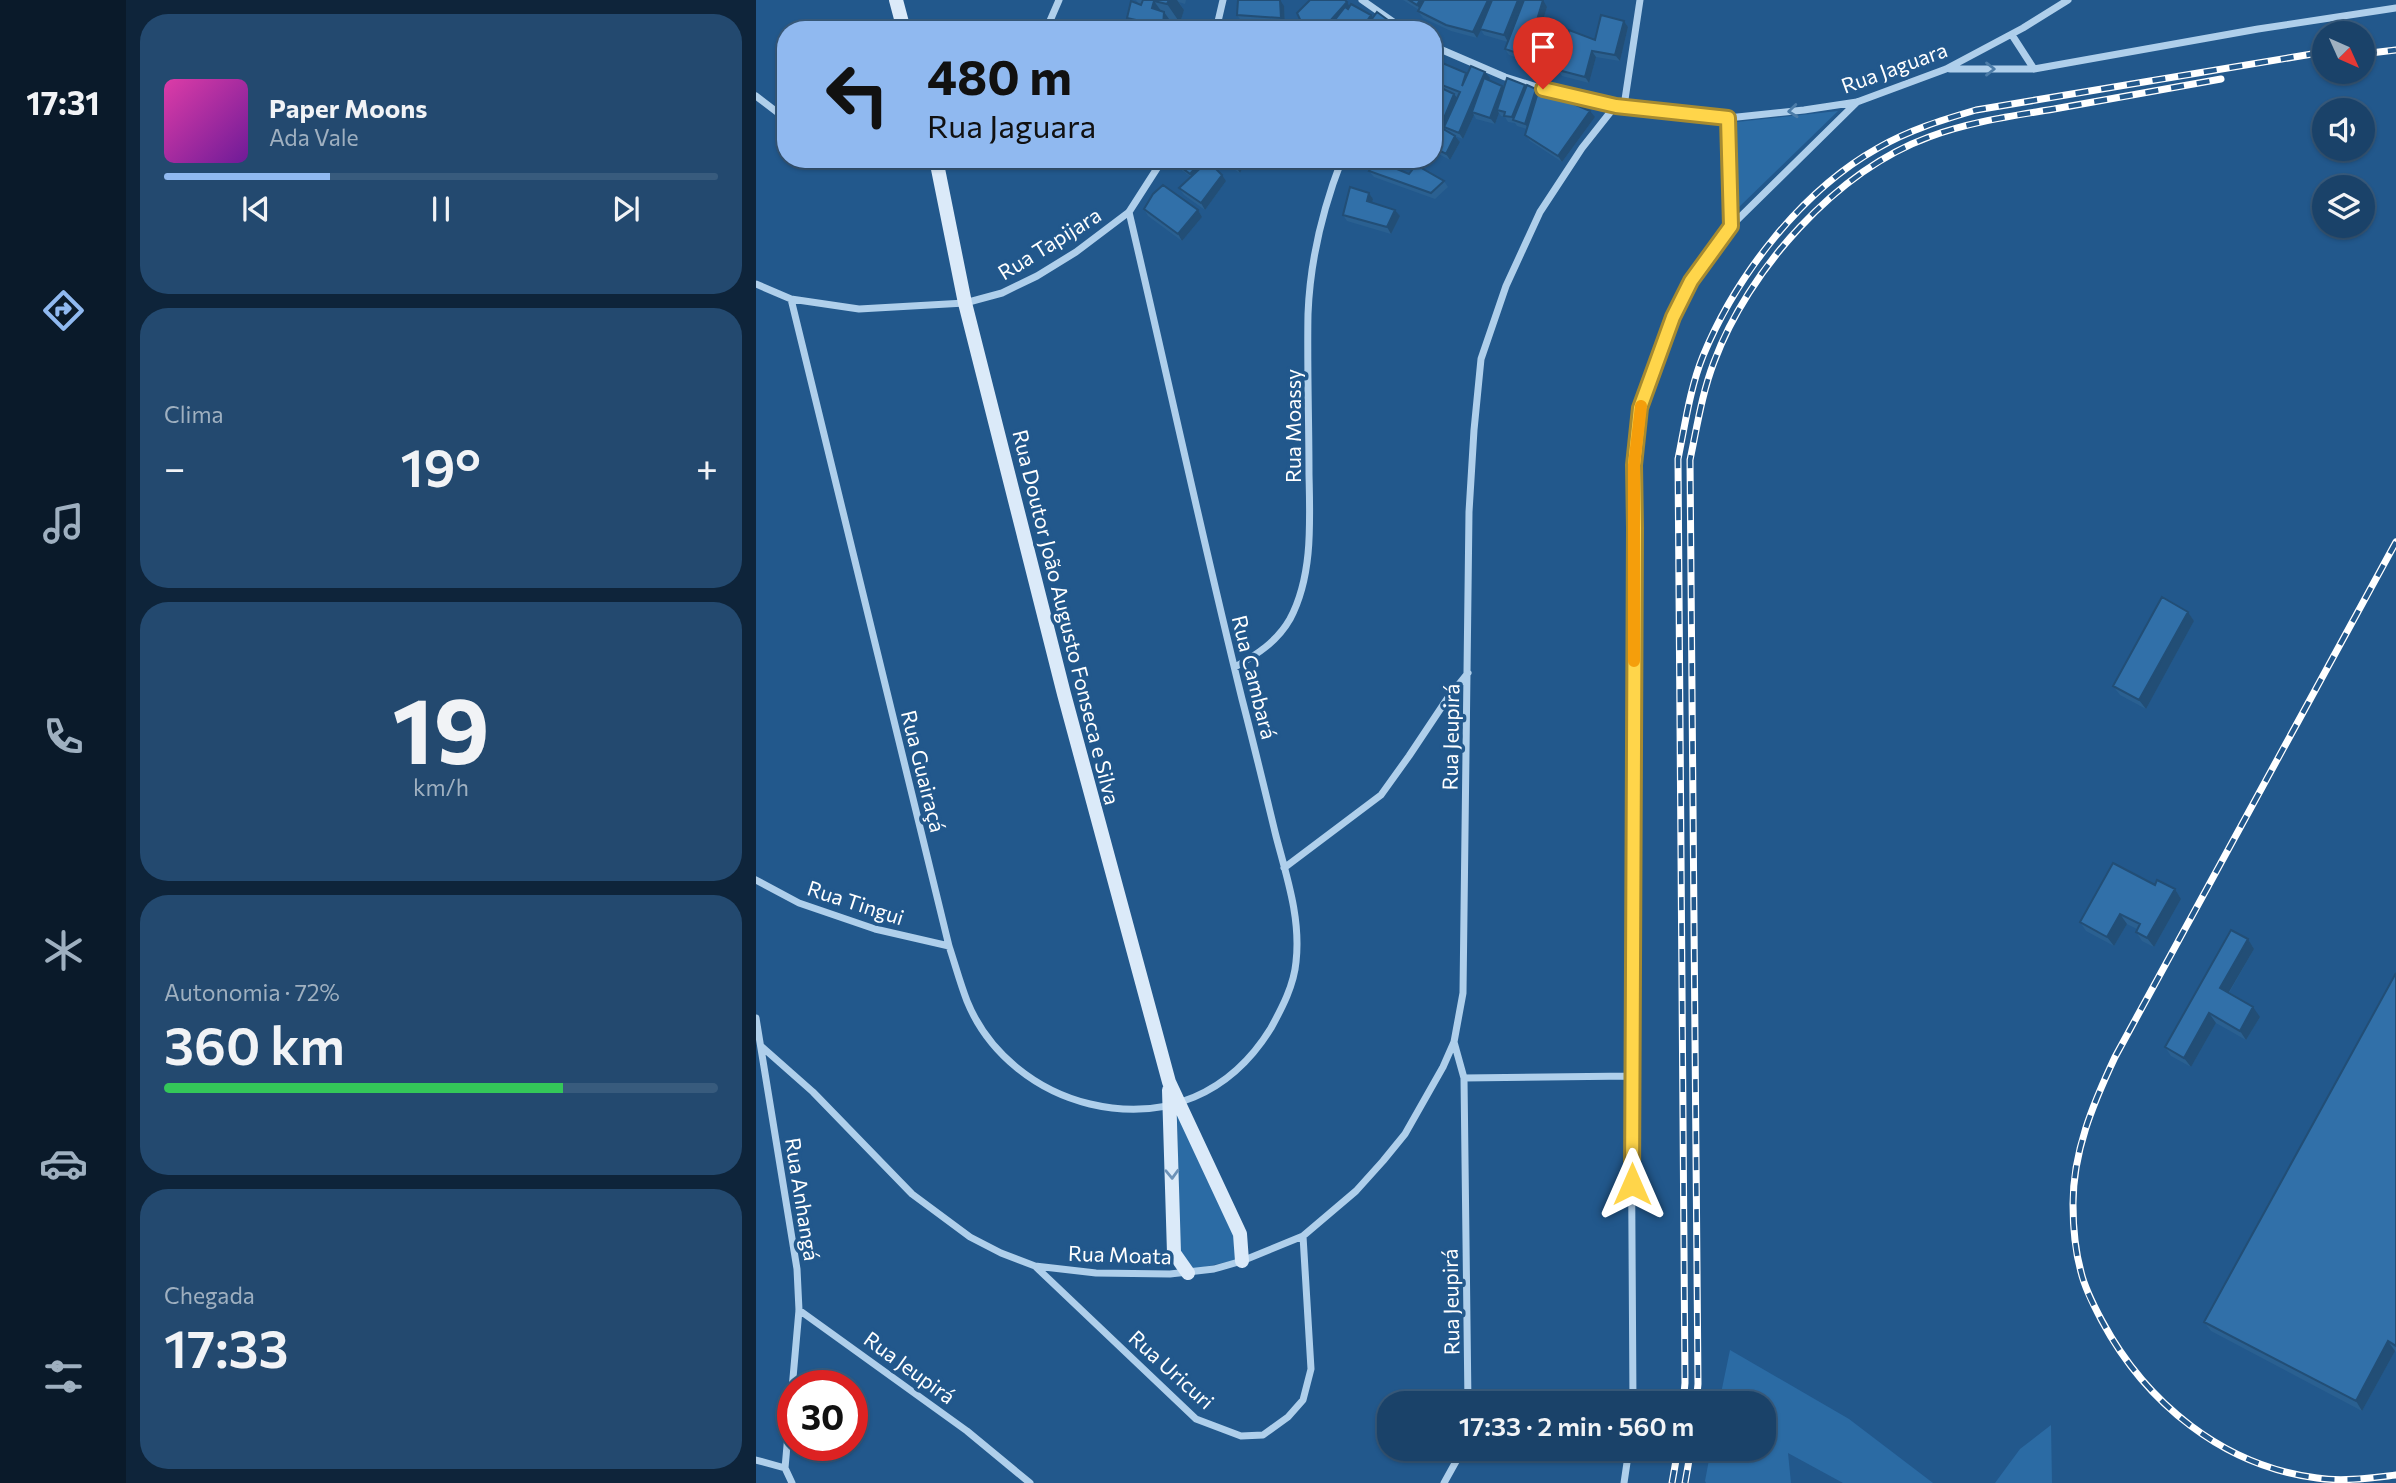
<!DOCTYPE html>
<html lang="pt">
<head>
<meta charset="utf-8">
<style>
	:root { --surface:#1a4269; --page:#23496f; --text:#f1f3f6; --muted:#9fb0c0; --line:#385b7d; --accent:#90b9f0 }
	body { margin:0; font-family:Commissioner,sans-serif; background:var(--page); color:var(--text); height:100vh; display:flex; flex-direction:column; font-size:26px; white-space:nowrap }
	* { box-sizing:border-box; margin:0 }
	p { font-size:23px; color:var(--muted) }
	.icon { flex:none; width:38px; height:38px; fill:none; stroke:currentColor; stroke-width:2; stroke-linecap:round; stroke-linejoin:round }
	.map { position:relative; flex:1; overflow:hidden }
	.panel { display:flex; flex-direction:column; gap:14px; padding:14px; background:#0e243a; width:630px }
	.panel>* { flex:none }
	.banner { position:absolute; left:21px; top:21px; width:665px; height:147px; border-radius:28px; box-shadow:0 2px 5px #0004,0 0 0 2px var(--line); background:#90b9f0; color:#111; overflow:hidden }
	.needle { width:46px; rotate:135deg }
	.controls { position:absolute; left:1556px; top:21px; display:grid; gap:14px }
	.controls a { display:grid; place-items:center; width:63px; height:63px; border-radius:50%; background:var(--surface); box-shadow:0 2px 5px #0004,0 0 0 2px var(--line); font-size:35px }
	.speed { position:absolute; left:21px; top:1370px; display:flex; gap:14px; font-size:35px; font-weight:700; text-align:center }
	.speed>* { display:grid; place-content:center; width:91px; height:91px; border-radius:50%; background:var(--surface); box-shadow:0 2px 5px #0004,0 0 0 2px var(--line); line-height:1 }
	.speed .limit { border:10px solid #d22; background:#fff; color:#111 }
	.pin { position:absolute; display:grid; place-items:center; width:60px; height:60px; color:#fff; margin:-72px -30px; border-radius:50% 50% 50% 0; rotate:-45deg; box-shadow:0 0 7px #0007 }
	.pin .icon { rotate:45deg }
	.me { position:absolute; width:77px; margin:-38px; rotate:0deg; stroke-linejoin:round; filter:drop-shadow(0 0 5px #0008) }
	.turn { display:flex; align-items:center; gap:24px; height:147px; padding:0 35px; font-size:32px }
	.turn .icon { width:91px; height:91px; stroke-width:2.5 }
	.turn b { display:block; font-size:49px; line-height:60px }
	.big { font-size:52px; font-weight:600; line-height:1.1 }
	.panel .widget { flex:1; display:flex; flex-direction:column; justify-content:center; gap:10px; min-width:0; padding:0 24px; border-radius:28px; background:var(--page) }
	.panel .dial { align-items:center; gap:0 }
	.dial b { font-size:91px; line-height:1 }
	.song { display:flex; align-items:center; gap:21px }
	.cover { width:84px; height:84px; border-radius:10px; background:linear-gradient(135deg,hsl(320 70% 55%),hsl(280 70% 35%)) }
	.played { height:7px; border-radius:4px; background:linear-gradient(90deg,var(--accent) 30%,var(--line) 30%) }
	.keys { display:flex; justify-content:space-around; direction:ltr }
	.heat { display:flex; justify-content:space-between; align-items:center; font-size:38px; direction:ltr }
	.charge { height:10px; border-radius:5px; background:linear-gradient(90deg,#34c759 72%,var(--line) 0) }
	.trip { position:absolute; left:621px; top:1391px; width:399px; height:70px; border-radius:28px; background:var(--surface); box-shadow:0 2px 5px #0004,0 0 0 2px var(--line); font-weight:600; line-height:70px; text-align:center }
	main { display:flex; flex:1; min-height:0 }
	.dock { display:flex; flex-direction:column; width:126px; justify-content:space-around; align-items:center; background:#0a1a2a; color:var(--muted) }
	.dock .icon { width:49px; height:49px }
	.dock .selected { color:var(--accent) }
	.dock b { font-size:32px; color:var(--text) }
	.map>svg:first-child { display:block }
	.green { fill:#2b6ba4 }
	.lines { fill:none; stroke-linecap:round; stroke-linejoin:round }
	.street { stroke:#afcfeb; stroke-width:7 }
	.secondary { stroke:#dbeaf9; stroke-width:14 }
	.rail-casing { stroke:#fff; stroke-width:7 }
	.rail { stroke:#22588c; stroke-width:4.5; stroke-dasharray:13; stroke-linecap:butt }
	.wall { fill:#2a6091 }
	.shaded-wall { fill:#224e76 }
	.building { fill:#3170a9; stroke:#224e76; stroke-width:2 }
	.oneway { stroke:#4c7ca8 }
	.oneway2 { stroke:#6c92b8 }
	.route-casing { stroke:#a68a30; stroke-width:18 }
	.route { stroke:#ffd54a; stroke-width:12 }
	.slow { stroke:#f59e0b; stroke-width:12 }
	.labels { text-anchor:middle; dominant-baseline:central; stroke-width:7; stroke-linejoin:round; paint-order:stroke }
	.street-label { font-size:21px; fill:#fff; stroke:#22588c }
</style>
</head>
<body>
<main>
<nav class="dock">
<b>17:31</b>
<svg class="icon selected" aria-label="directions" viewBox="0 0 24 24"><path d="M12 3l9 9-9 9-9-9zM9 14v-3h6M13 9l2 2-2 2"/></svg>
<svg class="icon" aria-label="music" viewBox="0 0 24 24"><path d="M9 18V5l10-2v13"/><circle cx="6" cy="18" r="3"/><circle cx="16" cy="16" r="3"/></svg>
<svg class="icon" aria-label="phone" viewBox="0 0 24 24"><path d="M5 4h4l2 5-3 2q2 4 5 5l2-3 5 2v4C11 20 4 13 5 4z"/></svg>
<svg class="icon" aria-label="climate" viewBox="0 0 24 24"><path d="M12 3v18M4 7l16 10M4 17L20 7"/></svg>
<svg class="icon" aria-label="car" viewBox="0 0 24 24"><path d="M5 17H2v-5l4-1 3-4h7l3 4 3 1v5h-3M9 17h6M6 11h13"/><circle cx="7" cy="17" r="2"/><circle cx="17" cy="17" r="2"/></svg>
<svg class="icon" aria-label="filters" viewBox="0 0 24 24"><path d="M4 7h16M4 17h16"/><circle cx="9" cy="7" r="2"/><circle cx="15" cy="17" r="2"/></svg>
</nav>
<section class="panel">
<div class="widget">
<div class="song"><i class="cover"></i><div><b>Paper Moons</b><p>Ada Vale</p></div></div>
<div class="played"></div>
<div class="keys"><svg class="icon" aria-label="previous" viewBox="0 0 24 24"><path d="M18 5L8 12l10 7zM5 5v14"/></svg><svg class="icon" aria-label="pause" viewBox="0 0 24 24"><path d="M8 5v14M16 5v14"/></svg><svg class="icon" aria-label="next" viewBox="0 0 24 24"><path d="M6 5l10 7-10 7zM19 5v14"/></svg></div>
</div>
<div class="widget"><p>Clima</p>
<div class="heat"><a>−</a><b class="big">19°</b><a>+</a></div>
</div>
<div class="widget dial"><b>19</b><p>km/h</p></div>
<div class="widget"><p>Autonomia · 72%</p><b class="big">360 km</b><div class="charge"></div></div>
<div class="widget"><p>Chegada</p><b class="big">17:33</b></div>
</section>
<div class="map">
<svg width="1640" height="1483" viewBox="0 0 1640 1483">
	<rect width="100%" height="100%" fill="#22588c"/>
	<path class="green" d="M1082,111L982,208L981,122Z
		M421,1112L482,1235L484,1259L435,1270L424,1251Z
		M974,1350L1093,1419L1177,1483H1087L1032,1453L1035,1483H950L949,1481L955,1449H1008V1404L963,1403Z
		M1295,1425L1296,1483H1239L1264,1449Z"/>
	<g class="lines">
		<path class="street" d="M606,0L649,30
			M290,30L303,0
			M460,30L467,0
			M1256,35L1278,69
			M677,46L749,77L806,95L860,105L972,118L1048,110L1101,102L1190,69L1267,28L1312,0
			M1194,69H1278L1502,29L1640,8
			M0,96L30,119
			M868,106L884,0
			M972,118L975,226
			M0,284L35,299L103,309L209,303L246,293L281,276L320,252L373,212L407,159
			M35,299L193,946C199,964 204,983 211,1001C232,1053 280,1091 334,1104C410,1122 475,1093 515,1028C526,1008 538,985 540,962C545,919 531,878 520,836C509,791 498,745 486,699C446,537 411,374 373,212
			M479,667C500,655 521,642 534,619C557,576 554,522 553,474C553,421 551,367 552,314C554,261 567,208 586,159
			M528,868L625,795L653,756L691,699L712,673
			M0,880L43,903L119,929L193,946
			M0,1018L41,1269L43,1310L29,1468L36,1483
			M5,1046L57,1092L156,1194L214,1237L245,1253L279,1266L340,1273L414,1274L458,1269L486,1261L547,1236L600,1191L627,1161L649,1134L687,1067L698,1042
			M708,1078L875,1076
			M280,1267L440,1419L485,1436L507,1435L532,1417L547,1400L555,1369L547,1236
			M43,1310L211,1431L274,1483
			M712,1404L708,1078L698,1042L707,993L713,512L718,430L725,359L750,286L784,212L826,148L860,105
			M877,1404L875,1076L879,528L878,465L884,408L917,317L935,281L975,226L1101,102
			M0,1460L29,1468
			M688,1483L703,1456L704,1449
			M868,1483L873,1449"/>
		<path class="secondary" d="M140,0L148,30
			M180,159L209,303L308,694L413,1082L484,1234L486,1261
			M413,1090L418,1253L432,1273"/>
		<defs>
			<path id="rail" d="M1606,54L1640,50
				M1640,542L1359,1057C1337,1104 1317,1151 1317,1204C1317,1227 1319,1250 1325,1272C1329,1289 1338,1306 1346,1321C1390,1403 1467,1466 1561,1478C1587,1482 1614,1478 1640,1475
				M927,1404L929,1383L922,459C929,425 934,388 947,356C980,276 1045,191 1122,148C1153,130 1186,120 1220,110L1568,52
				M940,1404L942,1384L934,460C941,427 946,393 958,362C992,270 1080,171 1173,137C1213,122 1256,116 1298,109C1354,99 1410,89 1465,79
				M916,1483L922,1449
				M929,1483L935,1449"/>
		</defs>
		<use href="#rail" class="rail-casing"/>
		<use href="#rail" class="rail"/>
	</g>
	<path class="wall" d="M380,0H430L429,4L423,2L428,10L424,23L414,20L421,30H367L376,24L371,18L383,4Z
		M647,0H786L791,7L786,23L839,40L868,21L872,27L864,61L840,57L833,83L806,76L804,73L778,65L775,61L774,62L753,55L749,49L752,42L728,35L725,30L721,38L695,31L667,18L662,11L663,10Z
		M528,6L529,25L486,22L481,15Z
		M677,52L682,55L686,61L685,63L711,75L734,78L733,80L746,86L747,88L770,87L782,91L839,117L806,162L774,141L769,135L771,129L761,126L759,123L752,122L749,117L745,116L743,113L739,124L720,119L718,115L707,139L699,136L704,142L694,160L677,151V123L690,130L689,128L677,122Z
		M415,159H452L454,162L453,163L470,181L449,210L428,195L423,188L435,177L419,165Z
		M461,159H491L484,173Z
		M613,171L653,174L688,181L692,187L679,199L618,177Z
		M613,193L617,199L616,202L639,210L644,216L635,234L591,221L587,215Z
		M388,209L442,210L446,217L426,241L392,216Z
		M1432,612L1438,621L1390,709L1364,695L1357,686Z
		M1399,885L1419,889L1425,899L1398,947L1386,941L1380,932L1381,929L1371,924L1358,946L1330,931L1324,922Z
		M1492,939L1498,949L1473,993L1504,1017L1490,1040L1460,1023L1435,1067L1415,1056L1409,1047Z
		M1640,973V1352L1639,1351L1606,1411L1455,1331L1448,1322Z"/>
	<path class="shaded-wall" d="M413,0H421L428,10L424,23L411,4Z
		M524,0L528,6L529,25L525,18Z
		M664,0H673L665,11L661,5Z
		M732,0H739L724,29L725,30L721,38L717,32Z
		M762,0H769L752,42L748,35Z
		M787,0L791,7L775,59H773L774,62L770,56Z
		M398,1L408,15V12L421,30H409L396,8Z
		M591,2L595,9L576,30H566Z
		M615,15L619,22L614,30H605Z
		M868,21L872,27L864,61L859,55Z
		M810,29L815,35L802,70L804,73L799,67Z
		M836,51L840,57L833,83L829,77Z
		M682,55L686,61L677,86V67Z
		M729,72L734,78L718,113L716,112L718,115L707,139L703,133Z
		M769,85L773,91L758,120L756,117Z
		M746,86L751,92L741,110L743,113L739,124L734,118Z
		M780,89L785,95L774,130L769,124Z
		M698,94L703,100L689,127L686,123Z
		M834,111L839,117L806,162L802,156Z
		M699,136L704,142L694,160L690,154Z
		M377,159H385L381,164Z
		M446,159H452L454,162L438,180L434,174Z
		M484,159H491L484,173L480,167Z
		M466,175L470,181L449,210L445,203Z
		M613,193L617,199L615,207L611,201Z
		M442,210L446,217L426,241L422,234Z
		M639,210L644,216L635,234L631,227Z
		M1432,612L1438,621L1390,709L1383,700Z
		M1419,889L1425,899L1398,947L1391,938Z
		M1364,914L1371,924L1358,946L1351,937Z
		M1492,939L1498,949L1470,997L1464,988Z
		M1497,1007L1504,1017L1490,1040L1484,1031Z
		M1453,1013L1460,1023L1435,1067L1428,1058Z
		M1632,1341L1639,1351L1606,1411L1600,1401Z"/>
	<path class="building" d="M387,0H413L411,4L398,1L396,8L408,12L407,26L371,18L375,1L385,5Z
		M482,0H524L525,18L481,15Z
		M554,0H589L591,2L566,30H549L541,13Z
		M653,0H664L661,5Z
		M668,0H732L717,32L690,25L662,11Z
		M736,0H762L748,35L724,29Z
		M768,0H787L770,56L749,49Z
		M595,4L615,15L605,30H571L589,7L592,9Z
		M621,12L643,28L641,30H608Z
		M845,15L868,21L859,55L836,51L829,77L802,70L813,30L839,40Z
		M370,22L393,30H367Z
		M785,23L810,29L799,67L773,59Z
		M677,52L682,55L677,67Z
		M684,62L710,73L706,86L715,66L729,72L703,133L688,127L704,92L678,82Z
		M728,78L746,86L734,118L716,112Z
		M751,78L769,85L756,117L748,116L749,112L741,110Z
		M677,84L698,94L686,123L677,118Z
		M771,85L780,89L769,124L757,120Z
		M783,89L834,111L802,156L769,135Z
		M677,123L699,136L690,154L677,147Z
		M415,159H446L434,174Z
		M467,159H484L480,167Z
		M619,160L653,174L660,165L688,181L675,193L613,171Z
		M452,161L466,175L445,203L423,188Z
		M407,185L442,210L422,234L388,209L397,194Z
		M594,187L613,193L611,201L639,210L631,227L587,215Z
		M1406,597L1432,612L1383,700L1357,686Z
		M1357,863L1399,885L1401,880L1419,889L1391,938L1380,932L1384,924L1364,914L1351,937L1324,922Z
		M1475,930L1492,939L1464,988L1497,1007L1484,1031L1453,1013L1428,1058L1409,1047Z
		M1640,973V1346L1632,1341L1600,1401L1448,1322Z"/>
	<defs><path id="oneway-chevron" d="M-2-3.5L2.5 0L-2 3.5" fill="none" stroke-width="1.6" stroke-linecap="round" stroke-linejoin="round" transform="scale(1.75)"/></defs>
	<g class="oneway">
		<use href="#oneway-chevron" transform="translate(1234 69)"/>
		<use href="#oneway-chevron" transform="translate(1037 111) rotate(174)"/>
	</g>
	<use class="oneway2" href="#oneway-chevron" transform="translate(416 1174) rotate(88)"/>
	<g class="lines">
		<defs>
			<path id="route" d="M787,89L860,106L972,118L975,226L935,281L917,317L884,408L878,465L879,528L876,1184"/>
		</defs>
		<use href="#route" class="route-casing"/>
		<use href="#route" class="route"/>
		<path class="slow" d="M878,661V465L885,406"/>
	</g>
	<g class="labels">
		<g class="street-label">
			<text transform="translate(1138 67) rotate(-20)">Rua Jaguara</text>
			<text transform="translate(293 243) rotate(-32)">Rua Tapijara</text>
			<text transform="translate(536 426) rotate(-90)">Rua Moassy</text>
			<text transform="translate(311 617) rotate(76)">Rua Doutor João Augusto Fonseca e Silva</text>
			<text transform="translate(499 677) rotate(76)">Rua Cambará</text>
			<text transform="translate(694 737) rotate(-89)">Rua Jeupirá</text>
			<text transform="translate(168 771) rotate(76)">Rua Guairaçá</text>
			<text transform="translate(100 902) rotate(18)">Rua Tingui</text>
			<text transform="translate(47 1199) rotate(81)">Rua Anhangá</text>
			<text transform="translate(364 1254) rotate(2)">Rua Moata</text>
			<text transform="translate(694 1302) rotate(-91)">Rua Jeupirá</text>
			<text transform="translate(154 1367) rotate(36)">Rua Jeupirá</text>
			<text transform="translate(416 1369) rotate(42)">Rua Uricuri</text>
		</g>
	</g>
</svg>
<div class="controls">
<a><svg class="needle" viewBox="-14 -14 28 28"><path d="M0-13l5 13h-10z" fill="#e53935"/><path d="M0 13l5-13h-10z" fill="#9fb0c0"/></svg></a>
<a><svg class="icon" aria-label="sound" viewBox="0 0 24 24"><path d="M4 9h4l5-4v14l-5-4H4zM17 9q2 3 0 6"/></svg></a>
<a><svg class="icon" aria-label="layers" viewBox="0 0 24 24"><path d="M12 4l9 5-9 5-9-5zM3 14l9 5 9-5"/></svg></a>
</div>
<div class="speed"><div class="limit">30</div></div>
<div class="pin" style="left:787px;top:89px;background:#d93025"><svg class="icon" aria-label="arrive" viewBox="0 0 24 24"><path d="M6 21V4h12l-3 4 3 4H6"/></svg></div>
<svg class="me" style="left:876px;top:1184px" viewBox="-20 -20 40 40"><path d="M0-17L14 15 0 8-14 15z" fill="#ffd54a" stroke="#fff" stroke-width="4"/></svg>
<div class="trip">17:33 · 2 min · 560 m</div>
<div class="banner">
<div class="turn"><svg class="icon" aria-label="left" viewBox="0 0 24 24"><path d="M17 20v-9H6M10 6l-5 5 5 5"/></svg><div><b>480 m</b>Rua Jaguara</div></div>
</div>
</div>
</main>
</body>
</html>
